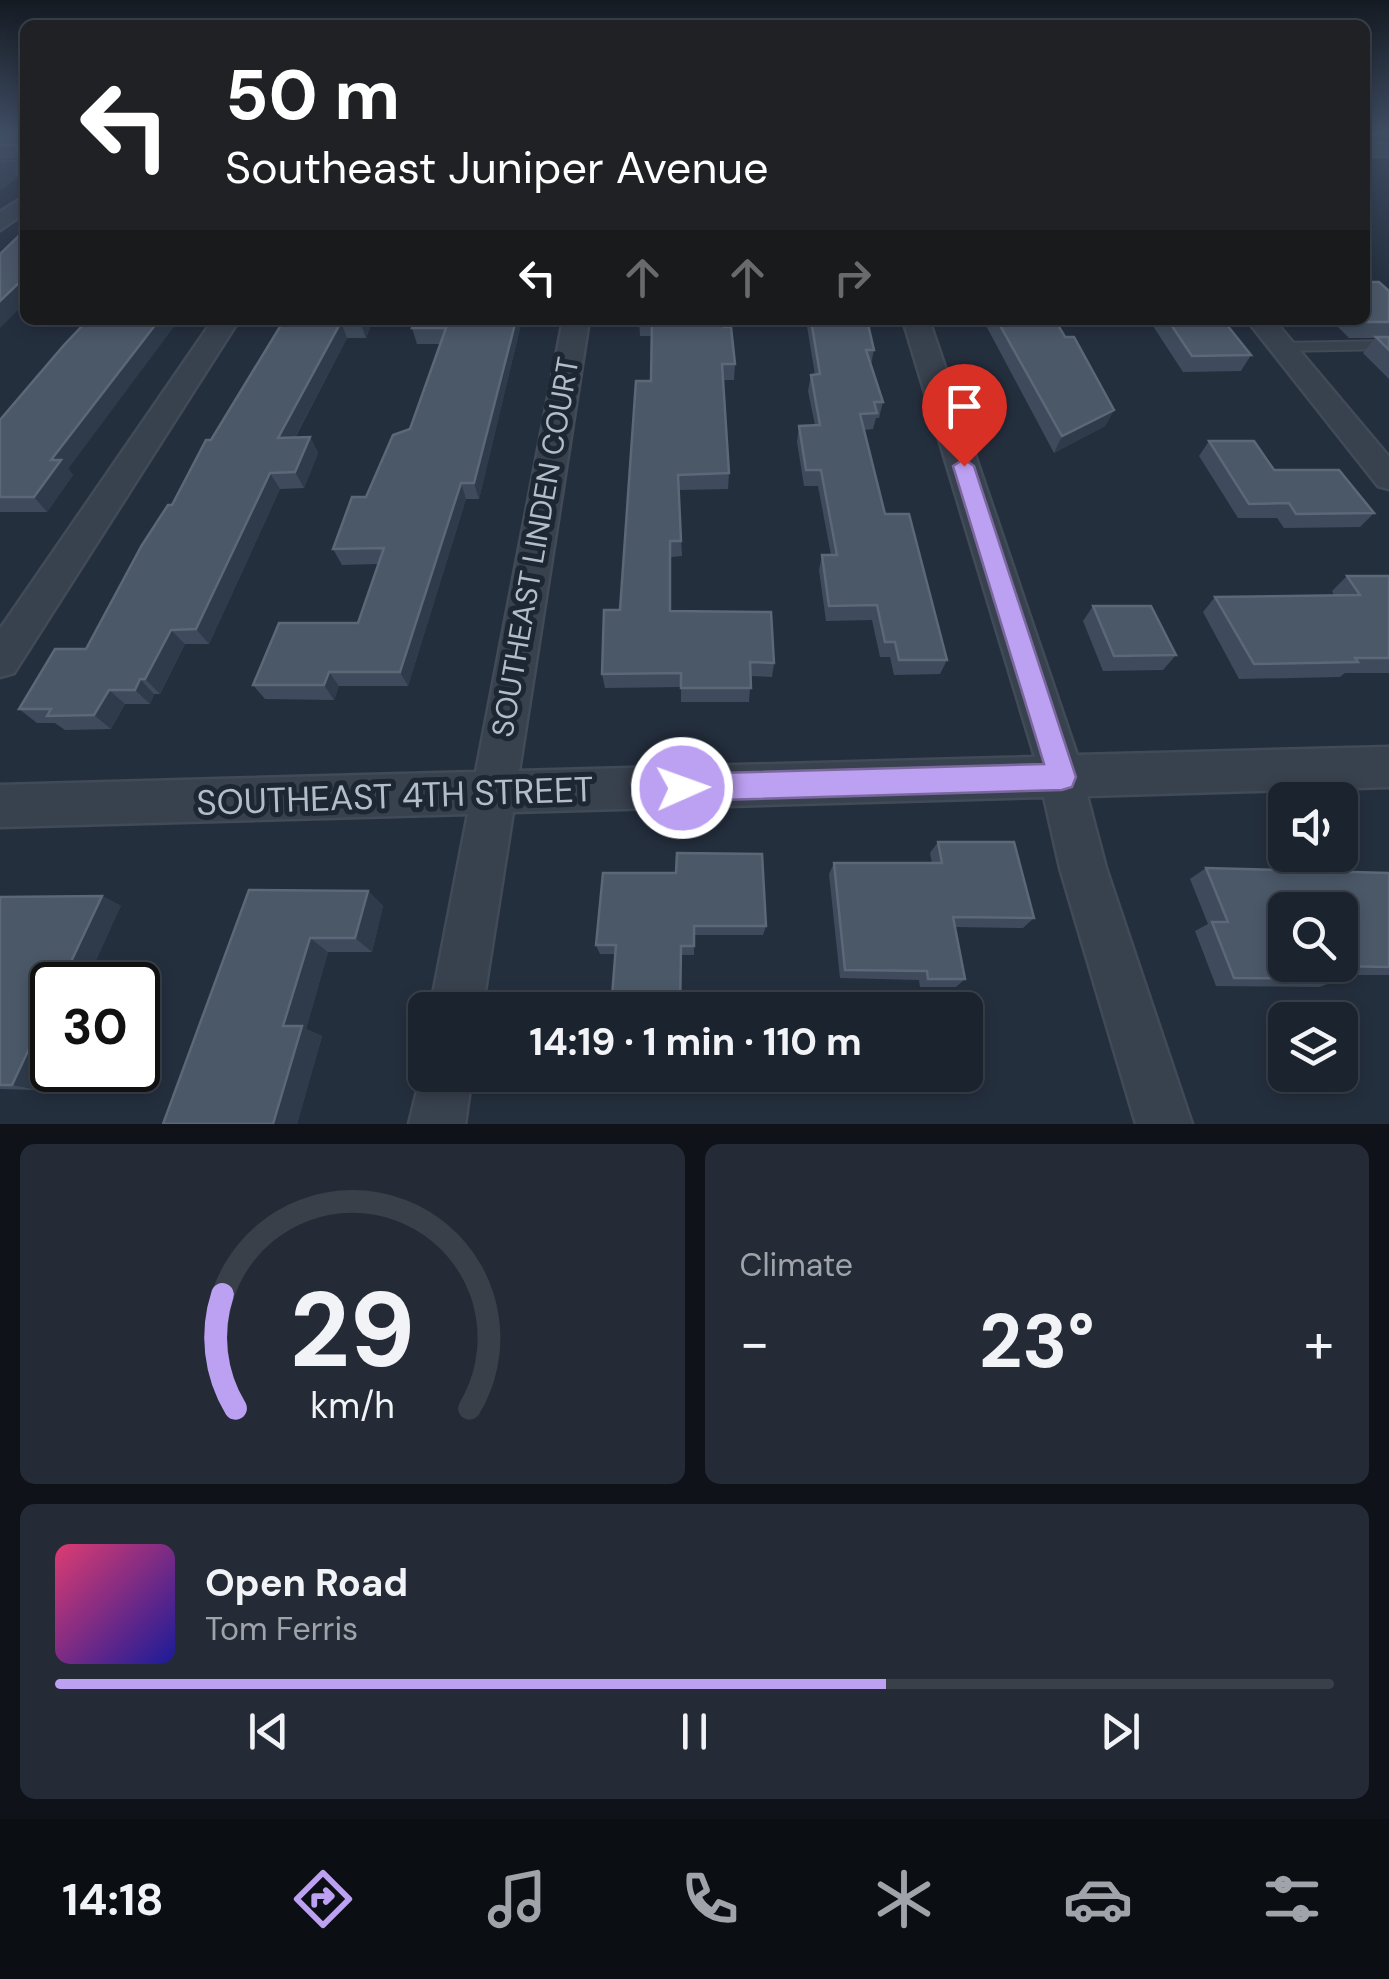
<!DOCTYPE html>
<html lang="en">
<head>
<meta charset="utf-8">
<style>
	:root { --surface:#1b232e; --page:#242b36; --text:#f1f3f6; --muted:#a0a4aa; --line:#39404a; --accent:#bca0f2 }
	body { margin:0; font-family:"DM Sans",sans-serif; background:var(--page); color:var(--text); height:100vh; display:flex; flex-direction:column; font-size:38px; white-space:nowrap }
	* { box-sizing:border-box; margin:0 }
	p { font-size:32px; color:var(--muted) }
	.icon { flex:none; width:55px; height:55px; fill:none; stroke:currentColor; stroke-width:2; stroke-linecap:round; stroke-linejoin:round }
	.map { position:relative; height:1124px; overflow:hidden }
	.details { display:flex; flex-direction:column; gap:20px; padding:20px; background:#0f1319; flex:1 }
	.details>* { flex:none }
	.banner { position:absolute; left:20px; top:20px; width:1350px; height:305px; border-radius:15px; box-shadow:0 5px 15px #0003,0 0 0 2px var(--line); background:#202124; color:#fff; overflow:hidden }
	.controls { position:absolute; left:1268px; top:782px; display:grid; gap:20px }
	.controls a { display:grid; place-items:center; width:90px; height:90px; border-radius:15px; background:var(--surface); box-shadow:0 5px 15px #0003,0 0 0 2px var(--line); font-size:50px }
	.speed { position:absolute; left:30px; top:962px; display:flex; gap:20px; font-size:50px; font-weight:700; text-align:center }
	.speed>* { display:grid; place-content:center; width:130px; height:130px; border-radius:50%; background:var(--surface); box-shadow:0 5px 15px #0003,0 0 0 2px var(--line); line-height:1 }
	.speed .limit { border:5px solid #111; border-radius:15px; background:#fff; color:#111 }
	.pin { position:absolute; display:grid; place-items:center; width:85px; height:85px; color:#fff; margin:-102px -42px; border-radius:50% 50% 50% 0; rotate:-45deg; box-shadow:0 0 10px #0007 }
	.pin .icon { rotate:45deg }
	.me { position:absolute; width:110px; margin:-55px; rotate:88deg; stroke-linejoin:round; filter:drop-shadow(0 0 8px #0008) }
	.turn { display:flex; align-items:center; gap:35px; height:210px; padding:0 40px; font-size:45px }
	.turn .icon { width:130px; height:130px; stroke-width:2.5 }
	.turn b { display:block; font-size:70px; line-height:85px }
	.lanes { display:flex; align-items:center; height:95px; padding:0 40px; background:#0003; justify-content:center; gap:50px; direction:ltr }
	.lanes .off { opacity:.35 }
	.big { font-size:75px; font-weight:700; line-height:1.1 }
	.details .widget { flex:1; display:flex; flex-direction:column; justify-content:center; gap:15px; min-width:0; padding:0 35px; border-radius:15px; background:var(--page) }
	.details .dial { align-items:center; gap:0 }
	.dial svg { height:260px; overflow:visible; fill:none; stroke:var(--line); stroke-width:7; stroke-linecap:round; text-anchor:middle }
	.dial text { fill:var(--text); stroke:none }
	.song { display:flex; align-items:center; gap:30px }
	.cover { width:120px; height:120px; border-radius:15px; background:linear-gradient(135deg,hsl(340 70% 55%),hsl(240 70% 35%)) }
	.played { height:10px; border-radius:5px; background:linear-gradient(90deg,var(--accent) 65%,var(--line) 65%) }
	.keys { display:flex; justify-content:space-around; direction:ltr }
	.heat { display:flex; justify-content:space-between; align-items:center; font-size:55px; direction:ltr }
	.details .tiles { flex:1; display:grid; gap:20px; grid-template-columns:1fr 1fr }
	.widget:last-child { grid-column:span 2 }
	.trip { position:absolute; left:408px; top:992px; width:575px; height:100px; border-radius:15px; background:var(--surface); box-shadow:0 5px 15px #0003,0 0 0 2px var(--line); font-weight:700; line-height:100px; text-align:center }
	.tab-bar { display:flex; height:160px; justify-content:space-around; align-items:center; background:#0b0e12; color:var(--muted) }
	.tab-bar .icon { width:70px; height:70px }
	.tab-bar .on { color:var(--accent) }
	.tab-bar b { font-size:45px; color:var(--text) }
	.map>svg:first-child { display:block }
	.lines { fill:none; stroke-linecap:round; stroke-linejoin:round }
	.lane-casing { stroke:#414a57; stroke-width:4 }
	.street-casing { stroke:#414a57; stroke-width:5 }
	.lane { fill:#38414e; fill-rule:evenodd }
	.street { fill:#38414e; fill-rule:evenodd }
	.wall { fill:#3f4b5c }
	.shaded-wall { fill:#2f3b4b }
	.building { fill:#4b5868; stroke:#5c6777; stroke-width:2.5; fill-rule:evenodd }
	.route { fill:#bca0f2; stroke:#7a689d; stroke-width:2.5 }
	.labels { text-anchor:middle; dominant-baseline:central; stroke-width:10; stroke-linejoin:round; paint-order:stroke }
	.street-label { font-size:30px; fill:#b4bcc9; stroke:#1d2633 }
	.near-street-label { font-size:35px; fill:#b4bcc9; stroke:#1d2633 }
</style>
</head>
<body>
<div class="map">
<svg width="1389" height="1124" viewBox="0 0 1389 1124">
	<rect width="100%" height="100%" fill="#242f3e"/>
	<g class="lines">
		<defs>
			<path id="lane" d="M1389,341V349L1282,351L1275,347L1282,343Z"/>
			<path id="street" d="M1365,143L1389,144V156L1365,155Z
				M0,162H25V174H0Z
				M25,196V213L0,230V212Z
				M213,320H239L14,673L0,677V629Z
				M563,320H589L519,771L1035,757L903,320H929L1077,755L1389,747V787L1087,796L1106,868L1192,1124H1136L1060,868L1044,797L513,812L482,1010H430L468,814L0,827V785L476,772Z
				M1247,320H1274L1389,457V489L1378,486Z
				M425,1058V1075H472L465,1124H409Z"/>
		</defs>
		<use href="#lane" class="lane-casing"/>
		<use href="#street" class="street-casing"/>
		<use href="#lane" class="lane"/>
		<use href="#street" class="street"/>
	</g>
	<path class="wall" d="M0,132H25L22,158L0,159Z
		M1389,291V379L1363,353L1375,338H1349L1331,320H1365Z
		M284,320H373L366,338H347L295,438L310,437L318,453L304,488L280,489L209,644H185L160,694H154L150,704H125L111,729L65,730L55,723H37L19,709L86,649Z
		M522,320L479,499H466L408,686H339L334,700L265,699L253,685L358,623L378,564L342,565L333,549L410,429L440,344H417L412,328Z
		M639,320H724V327L735,364L734,380H723L729,473L728,489L679,490L682,556L671,557L670,611L774,663L772,677L751,676L749,702H681V687L605,688L602,674L620,610L651,381V336H640Z
		M806,320H867L874,350L871,364L883,402L879,418H876L873,429L864,430L885,514L947,660L940,674L894,675L890,657H880L872,620L826,621L819,570L822,555H831L818,486H804L797,442L799,426L815,425L808,391L811,375H815Z
		M983,320H1055L1114,410L1105,426L1054,453Z
		M1149,320H1223L1251,355L1241,371L1183,372Z
		M0,420L68,469L73,475L47,512H0Z
		M1209,441L1274,470L1374,513L1360,527L1284,528L1277,518H1238L1199,456Z
		M1347,576H1389V673H1345L1340,677L1239,679L1203,612L1215,597L1334,595L1332,591Z
		M1093,606L1176,655L1163,670L1103,671L1083,621Z
		M938,842L1034,918L1023,928L955,927L965,979L956,987H920L919,980L840,978L829,874L834,863H932L930,853Z
		M1206,868L1389,873V975H1340L1342,979L1319,987L1216,986L1195,931L1208,924L1190,879Z
		M676,873L766,926L763,935H694V955L600,954L596,945Z
		M249,890L368,891L383,906L372,952H328L306,1029L322,1036L297,1124Z
		M102,896L121,906L52,985V1056L37,1090L0,1089V897Z
		M606,1084L721,1085L720,1090L609,1089Z"/>
	<path class="shaded-wall" d="M8,164L17,178L0,191V170Z
		M25,277V303L0,328V301Z
		M159,320H179L68,469L73,475L47,512L34,497L51,460Z
		M360,320H373L366,338L360,322Z
		M516,320H522L479,499L474,483Z
		M341,322L347,338L286,454L278,438Z
		M1114,410L1105,426L1054,453L1062,436Z
		M310,437L318,453L304,488L295,472Z
		M270,473L280,489L209,644L196,629Z
		M461,483L466,499L408,686L400,672Z
		M171,630L185,644L160,694L145,679Z
		M329,672L339,686L334,700L324,685Z
		M140,679L154,694L150,704L135,690Z
		M109,690L125,704L111,729L94,715Z
		M368,891L383,906L372,952L355,938Z
		M102,896L121,906L85,985H60Z
		M310,938L328,952L306,1029L322,1036L297,1124H273L283,1026Z
		M52,1000V1056L37,1090L12,1085Z"/>
	<path class="building" d="M0,132H25V150L20,154L16,145H0Z
		M25,230V277L0,301V254Z
		M1365,282H1379L1389,291V322H1360L1358,320H1365Z
		M104,320H159L51,460H61L34,497H0V420L64,345L84,324H101Z
		M284,320H360V322H341L278,438L310,437L295,472L270,473L196,629L171,630L145,679H140L135,690H109L94,715L47,716L51,709H19L55,649H86L142,545L168,505H172L206,440H211Z
		M415,320H516L474,483H461L400,672H329L324,685H253L279,623H358L384,548L333,549L352,497H366L393,435L410,429L446,328H412Z
		M639,320H724V327H731L735,364H722L729,473L678,475L681,541H670V611L771,612L774,663L750,662L751,688H681V673L602,674L604,610H620L636,381H651L652,320Z
		M811,320H867L874,350H866L883,402H874L877,413L860,414L885,514H909L947,660H899L895,642H885L877,605L829,606L822,555H837L821,470H806L799,426L820,425L811,375L820,374Z
		M997,320H1055L1065,337H1074L1114,410L1062,436Z
		M1168,320H1223L1251,355L1192,356Z
		M1376,337H1389V350Z
		M1209,441H1254L1274,470H1339L1374,513L1296,514L1289,503L1249,504Z
		M1347,576H1389V658H1355L1358,662L1254,664L1215,597L1360,595Z
		M1093,606H1151L1176,655L1114,656Z
		M938,842H1014L1034,918L953,917L965,979H928L927,971L845,970L834,863H942Z
		M677,853L762,854L766,926H694V946H681L680,1010H611L616,945H596L603,873H676Z
		M1206,868L1389,873V967L1336,966L1342,979L1234,978L1212,922H1228ZM1285,910H1340V965H1285Z
		M249,890L368,891L355,938H310L283,1026H302L273,1124H163Z
		M102,896L60,985H52V1000L12,1085H0V897Z
		M607,1075H721V1085L606,1084Z"/>
	<linearGradient id="sky" x2="0" y2="1"><stop stop-color="#141a22"/><stop offset="0.46" stop-color="#3f4d63"/><stop offset="1" stop-color="#3f4d63" stop-opacity="0"/></linearGradient>
	<rect width="1389" height="289" fill="url(#sky)"/>
	<path class="route" d="M964,459L974,466L1076,777L1072,787L1062,790L682,801L672,797L668,788L672,778L682,774L1044,764L953,466Z"/>
	<g class="labels">
		<g class="street-label">
			<text transform="translate(535 547) rotate(-80)">SOUTHEAST LINDEN COURT</text>
		</g>
		<g class="near-street-label">
			<text transform="translate(395 796) rotate(-2)">SOUTHEAST 4TH STREET</text>
		</g>
	</g>
</svg>
<div class="controls">
<a><svg class="icon" aria-label="sound" viewBox="0 0 24 24"><path d="M4 9h4l5-4v14l-5-4H4zM17 9q2 3 0 6"/></svg></a>
<a><svg class="icon" aria-label="search" viewBox="0 0 24 24"><circle cx="10" cy="10" r="6"/><path d="M15 15l6 6"/></svg></a>
<a><svg class="icon" aria-label="layers" viewBox="0 0 24 24"><path d="M12 4l9 5-9 5-9-5zM3 14l9 5 9-5"/></svg></a>
</div>
<div class="speed"><div class="limit">30</div></div>
<div class="pin" style="left:964px;top:466px;background:#d93025"><svg class="icon" aria-label="arrive" viewBox="0 0 24 24"><path d="M6 21V4h12l-3 4 3 4H6"/></svg></div>
<svg class="me" style="left:682px;top:788px" viewBox="-20 -20 40 40"><circle r="17" fill="#bca0f2" stroke="#fff" stroke-width="3"/><path d="M0-11L8 9 0 5-8 9z" fill="#fff"/></svg>
<div class="trip">14:19 · 1 min · 110 m</div>
<div class="banner">
<div class="turn"><svg class="icon" aria-label="left" viewBox="0 0 24 24"><path d="M17 20v-9H6M10 6l-5 5 5 5"/></svg><div><b>50 m</b>Southeast Juniper Avenue</div></div>
<div class="lanes"><svg class="icon" aria-label="left" viewBox="0 0 24 24"><path d="M17 20v-9H6M10 6l-5 5 5 5"/></svg><svg class="icon off" aria-label="ahead" viewBox="0 0 24 24"><path d="M12 20V5M6 11l6-6 6 6"/></svg><svg class="icon off" aria-label="ahead" viewBox="0 0 24 24"><path d="M12 20V5M6 11l6-6 6 6"/></svg><svg class="icon off" aria-label="right" viewBox="0 0 24 24"><path d="M7 20v-9h11M14 6l5 5-5 5"/></svg></div>
</div>
</div>
<section class="details">
<div class="tiles">
<div class="widget dial"><svg viewBox="0 0 100 80">
<path d="M14 69A42 42 0 1 1 86 69"/>
<path d="M14 69A42 42 0 0 1 10 34" stroke="#bca0f2"/>
<text x="50" y="56" font-size="32" font-weight="700">29</text>
<text x="50" y="72" font-size="11">km/h</text>
</svg></div>
<div class="widget"><p>Climate</p>
<div class="heat"><a>−</a><b class="big">23°</b><a>+</a></div>
</div>
<div class="widget">
<div class="song"><i class="cover"></i><div><b>Open Road</b><p>Tom Ferris</p></div></div>
<div class="played"></div>
<div class="keys"><svg class="icon" aria-label="previous" viewBox="0 0 24 24"><path d="M18 5L8 12l10 7zM5 5v14"/></svg><svg class="icon" aria-label="pause" viewBox="0 0 24 24"><path d="M8 5v14M16 5v14"/></svg><svg class="icon" aria-label="next" viewBox="0 0 24 24"><path d="M6 5l10 7-10 7zM19 5v14"/></svg></div>
</div>
</div>
</section>
<nav class="tab-bar">
<b>14:18</b>
<svg class="icon on" aria-label="directions" viewBox="0 0 24 24"><path d="M12 3l9 9-9 9-9-9zM9 14v-3h6M13 9l2 2-2 2"/></svg>
<svg class="icon" aria-label="music" viewBox="0 0 24 24"><path d="M9 18V5l10-2v13"/><circle cx="6" cy="18" r="3"/><circle cx="16" cy="16" r="3"/></svg>
<svg class="icon" aria-label="phone" viewBox="0 0 24 24"><path d="M5 4h4l2 5-3 2q2 4 5 5l2-3 5 2v4C11 20 4 13 5 4z"/></svg>
<svg class="icon" aria-label="climate" viewBox="0 0 24 24"><path d="M12 3v18M4 7l16 10M4 17L20 7"/></svg>
<svg class="icon" aria-label="car" viewBox="0 0 24 24"><path d="M5 17H2v-5l4-1 3-4h7l3 4 3 1v5h-3M9 17h6M6 11h13"/><circle cx="7" cy="17" r="2"/><circle cx="17" cy="17" r="2"/></svg>
<svg class="icon" aria-label="filters" viewBox="0 0 24 24"><path d="M4 7h16M4 17h16"/><circle cx="9" cy="7" r="2"/><circle cx="15" cy="17" r="2"/></svg>
</nav>
</body>
</html>
